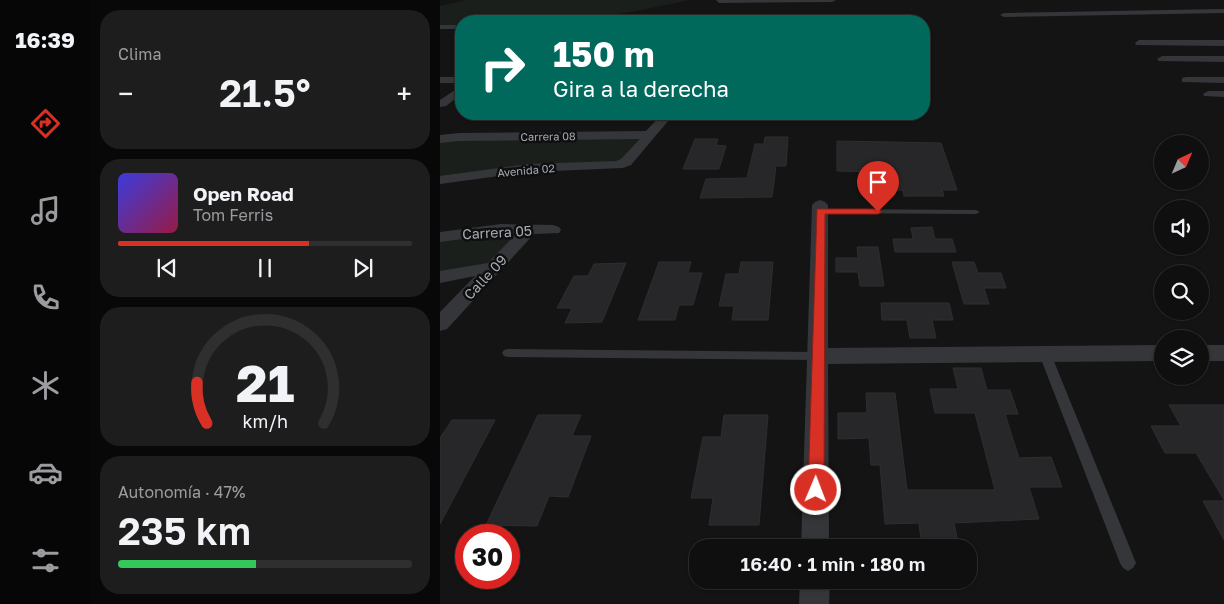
<!DOCTYPE html>
<html lang="es">
<head>
<meta charset="utf-8">
<style>
	:root { --surface:#0f0f10; --page:#1d1d1e; --text:#f1f3f6; --muted:#9b9c9f; --line:#2f2f30; --accent:#d93025 }
	body { margin:0; font-family:"Golos Text",sans-serif; background:var(--page); color:var(--text); height:100vh; display:flex; flex-direction:column; font-size:19px; white-space:nowrap }
	* { box-sizing:border-box; margin:0 }
	p { font-size:16px; color:var(--muted) }
	.icon { flex:none; width:28px; height:28px; fill:none; stroke:currentColor; stroke-width:2; stroke-linecap:round; stroke-linejoin:round }
	.map { position:relative; flex:1; overflow:hidden }
	.details { display:flex; flex-direction:column; gap:10px; padding:10px; background:#080809; width:350px }
	.details>* { flex:none }
	.banner { position:absolute; left:15px; top:15px; width:475px; height:105px; border-radius:20px; box-shadow:0 1px 4px #0004,0 0 0 1px var(--line); background:#00695c; color:#fff; overflow:hidden }
	.needle { width:32px; rotate:44deg }
	.buttons { position:absolute; left:714px; top:135px; display:grid; gap:10px }
	.buttons a { display:grid; place-items:center; width:55px; height:55px; border-radius:50%; background:var(--surface); box-shadow:0 1px 4px #0004,0 0 0 1px var(--line); font-size:25px }
	.speed { position:absolute; left:15px; top:524px; display:flex; gap:10px; font-size:25px; font-weight:700; text-align:center }
	.speed>* { display:grid; place-content:center; width:65px; height:65px; border-radius:50%; background:var(--surface); box-shadow:0 1px 4px #0004,0 0 0 1px var(--line); line-height:1 }
	.speed .limit { border:8px solid #d22; background:#fff; color:#111 }
	.pin { position:absolute; display:grid; place-items:center; width:42px; height:42px; color:#fff; margin:-51px -21px; border-radius:50% 50% 50% 0; rotate:-45deg; box-shadow:0 0 5px #0007 }
	.pin .icon { rotate:45deg }
	.me { position:absolute; width:55px; margin:-28px; rotate:1deg; stroke-linejoin:round; filter:drop-shadow(0 0 4px #0008) }
	.turn { display:flex; align-items:center; gap:18px; height:105px; padding:0 15px; font-size:22px }
	.turn .icon { width:65px; height:65px; stroke-width:2.5 }
	.turn b { display:block; font-size:35px; line-height:42px }
	.big { font-size:38px; font-weight:600; line-height:1.1 }
	.details .widget { flex:1; display:flex; flex-direction:column; justify-content:center; gap:8px; min-width:0; padding:0 18px; border-radius:20px; background:var(--page) }
	.details .dial { align-items:center; gap:0 }
	.dial svg { height:130px; overflow:visible; fill:none; stroke:var(--line); stroke-width:7; stroke-linecap:round; text-anchor:middle }
	.dial text { fill:var(--text); stroke:none }
	.song { display:flex; align-items:center; gap:15px }
	.cover { width:60px; height:60px; border-radius:8px; background:linear-gradient(135deg,hsl(240 70% 55%),hsl(340 70% 35%)) }
	.played { height:5px; border-radius:2px; background:linear-gradient(90deg,var(--accent) 65%,var(--line) 65%) }
	.keys { display:flex; justify-content:space-around; direction:ltr }
	.heat { display:flex; justify-content:space-between; align-items:center; font-size:28px; direction:ltr }
	.charge { height:8px; border-radius:4px; background:linear-gradient(90deg,#34c759 47%,var(--line) 0) }
	.trip { position:absolute; left:249px; top:539px; width:288px; height:50px; border-radius:20px; background:var(--surface); box-shadow:0 1px 4px #0004,0 0 0 1px var(--line); font-weight:600; line-height:50px; text-align:center }
	main { display:flex; flex:1; min-height:0 }
	.tab-bar { display:flex; flex-direction:column; width:90px; justify-content:space-around; align-items:center; background:#060606; color:var(--muted) }
	.tab-bar .icon { width:35px; height:35px }
	.tab-bar .active { color:var(--accent) }
	.tab-bar b { font-size:22px; color:var(--text) }
	.map>svg:first-child { display:block }
	.green { fill:#1a1f1b }
	.building { fill:#272729; stroke:#2e2e31 }
	.lines { fill:none; stroke-linecap:round; stroke-linejoin:round }
	.service { fill:#353639; fill-rule:evenodd }
	.minor { fill:#353639; fill-rule:evenodd }
	.route { fill:#d93025; stroke:#8d1f18 }
	.labels { text-anchor:middle; dominant-baseline:central; stroke-width:5; stroke-linejoin:round; paint-order:stroke }
	.far-street-label { font-size:11px; fill:#a7abb4; stroke:#0f0f10 }
	.street-label { font-size:14px; fill:#a7abb4; stroke:#0f0f10 }
</style>
</head>
<body>
<main>
<nav class="tab-bar">
<b>16:39</b>
<svg class="icon active" aria-label="directions" viewBox="0 0 24 24"><path d="M12 3l9 9-9 9-9-9zM9 14v-3h6M13 9l2 2-2 2"/></svg>
<svg class="icon" aria-label="music" viewBox="0 0 24 24"><path d="M9 18V5l10-2v13"/><circle cx="6" cy="18" r="3"/><circle cx="16" cy="16" r="3"/></svg>
<svg class="icon" aria-label="phone" viewBox="0 0 24 24"><path d="M5 4h4l2 5-3 2q2 4 5 5l2-3 5 2v4C11 20 4 13 5 4z"/></svg>
<svg class="icon" aria-label="climate" viewBox="0 0 24 24"><path d="M12 3v18M4 7l16 10M4 17L20 7"/></svg>
<svg class="icon" aria-label="car" viewBox="0 0 24 24"><path d="M5 17H2v-5l4-1 3-4h7l3 4 3 1v5h-3M9 17h6M6 11h13"/><circle cx="7" cy="17" r="2"/><circle cx="17" cy="17" r="2"/></svg>
<svg class="icon" aria-label="filters" viewBox="0 0 24 24"><path d="M4 7h16M4 17h16"/><circle cx="9" cy="7" r="2"/><circle cx="15" cy="17" r="2"/></svg>
</nav>
<section class="details">
<div class="widget"><p>Clima</p>
<div class="heat"><a>−</a><b class="big">21.5°</b><a>+</a></div>
</div>
<div class="widget">
<div class="song"><i class="cover"></i><div><b>Open Road</b><p>Tom Ferris</p></div></div>
<div class="played"></div>
<div class="keys"><svg class="icon" aria-label="previous" viewBox="0 0 24 24"><path d="M18 5L8 12l10 7zM5 5v14"/></svg><svg class="icon" aria-label="pause" viewBox="0 0 24 24"><path d="M8 5v14M16 5v14"/></svg><svg class="icon" aria-label="next" viewBox="0 0 24 24"><path d="M6 5l10 7-10 7zM19 5v14"/></svg></div>
</div>
<div class="widget dial"><svg viewBox="0 0 100 80">
<path d="M14 69A42 42 0 1 1 86 69"/>
<path d="M14 69A42 42 0 0 1 8 44" stroke="#d93025"/>
<text x="50" y="56" font-size="32" font-weight="700">21</text>
<text x="50" y="72" font-size="11">km/h</text>
</svg></div>
<div class="widget"><p>Autonomía · 47%</p><b class="big">235 km</b><div class="charge"></div></div>
</section>
<div class="map">
<svg width="784" height="604" viewBox="0 0 784 604">
	<rect width="100%" height="100%" fill="#141415"/>
	<path class="green" d="M27,0H249C204,10 159,19 113,21C83,23 52,21 21,21V25H0V6Z
		M209,135L186,162L121,167L0,180V139Z
		M89,230L54,267L0,277V237Z"/>
	<path class="building" d="M325,137H348L346,166H336L332,197L260,198L266,179L307,178L315,144H324Z
		M255,139H278L276,145L286,146L279,169H243Z
		M397,141L501,143L517,190H502L504,196H464L463,190H447L444,172L397,171Z
		M492,227L495,239H512L516,252H455L453,239H473L471,228Z
		M417,247H438L444,286H420L418,272H396V258H418Z
		M219,262H251L248,273H262L253,305H239L235,320H198Z
		M301,262H333L328,320H292L294,306H279L286,274H299Z
		M512,262H534L538,273H561L566,288H544L549,304H524Z
		M186,263L162,322L125,323L132,308H117L134,276H148L154,264Z
		M441,303H509L513,320H492L496,338H470L467,320H442Z
		M513,368H541L547,390H570L578,414H565L579,458L611,457L622,487H589L599,519L514,523L519,548H482L479,523L445,524L440,465H431L429,438L398,439V413H427L426,393H455L467,490H555L535,413H495L490,389H518Z
		M729,405H784V500L756,453H725L711,426H741Z
		M98,415H141L132,436H151L128,497L109,496L97,526L46,525Z
		M284,415H328L319,525H269L273,498H251L263,437H281Z
		M12,420H55L0,524V438Z
		M763,501H784V540Z"/>
	<g class="lines">
		<path class="service" d="M377,209L536,210L540,212L536,214L380,213H377Z
			M68,349L378,352L382,353L384,356L382,359L378,360L68,357L64,356L62,353L64,350Z
			M605,350L609,351L611,354L696,563L693,568L688,571L683,568L680,563L599,354L601,351Z"/>
		<path class="minor" d="M276,0H396L392,2L279,3Z
			M784,9V13L564,17L560,15L564,13Z
			M0,25H21V29H0Z
			M699,40H784V46L696,45L695,43Z
			M722,56H784V62L719,61L717,59Z
			M0,77H21V83H0Z
			M746,77H784V83L742,82V78Z
			M21,86V94L6,106L0,107V100Z
			M768,91H784V97L764,96L763,94Z
			M222,114H234L191,165L183,168L88,172L0,184V176L88,164L176,161L181,159L200,139L19,141L0,143V135L19,133L206,131Z
			M380,200L385,202L388,205V348L722,345V361L388,364L389,548H361L372,205L375,202Z
			M61,224L113,225L119,227L121,230L119,233L94,234L7,329L0,331V312L35,276L0,283V271L48,263L76,234H61L0,242V232Z
			M760,345H784V361H760Z
			M360,580H390L389,604H359Z"/>
	</g>
	<path class="route" d="M377,209H438L442,212L438,214H385L384,490L382,495L376,497L370,495L368,490Z"/>
	<g class="labels">
		<g class="far-street-label">
			<text transform="translate(108 136) rotate(-1)">Carrera 08</text>
			<text transform="translate(86 170) rotate(-5)">Avenida 02</text>
		</g>
		<g class="street-label">
			<text transform="translate(57 232) rotate(-3)">Carrera 05</text>
			<text transform="translate(45 277) rotate(-47)">Calle 09</text>
		</g>
	</g>
</svg>
<div class="buttons">
<a><svg class="needle" viewBox="-14 -14 28 28"><path d="M0-13l5 13h-10z" fill="#e53935"/><path d="M0 13l5-13h-10z" fill="#9b9c9f"/></svg></a>
<a><svg class="icon" aria-label="sound" viewBox="0 0 24 24"><path d="M4 9h4l5-4v14l-5-4H4zM17 9q2 3 0 6"/></svg></a>
<a><svg class="icon" aria-label="search" viewBox="0 0 24 24"><circle cx="10" cy="10" r="6"/><path d="M15 15l6 6"/></svg></a>
<a><svg class="icon" aria-label="layers" viewBox="0 0 24 24"><path d="M12 4l9 5-9 5-9-5zM3 14l9 5 9-5"/></svg></a>
</div>
<div class="speed"><div class="limit">30</div></div>
<div class="pin" style="left:438px;top:212px;background:#d93025"><svg class="icon" aria-label="arrive" viewBox="0 0 24 24"><path d="M6 21V4h12l-3 4 3 4H6"/></svg></div>
<svg class="me" style="left:376px;top:490px" viewBox="-20 -20 40 40"><circle r="17" fill="#d93025" stroke="#fff" stroke-width="3"/><path d="M0-11L8 9 0 5-8 9z" fill="#fff"/></svg>
<div class="trip">16:40 · 1 min · 180 m</div>
<div class="banner">
<div class="turn"><svg class="icon" aria-label="right" viewBox="0 0 24 24"><path d="M7 20v-9h11M14 6l5 5-5 5"/></svg><div><b>150 m</b>Gira a la derecha</div></div>
</div>
</div>
</main>
</body>
</html>
